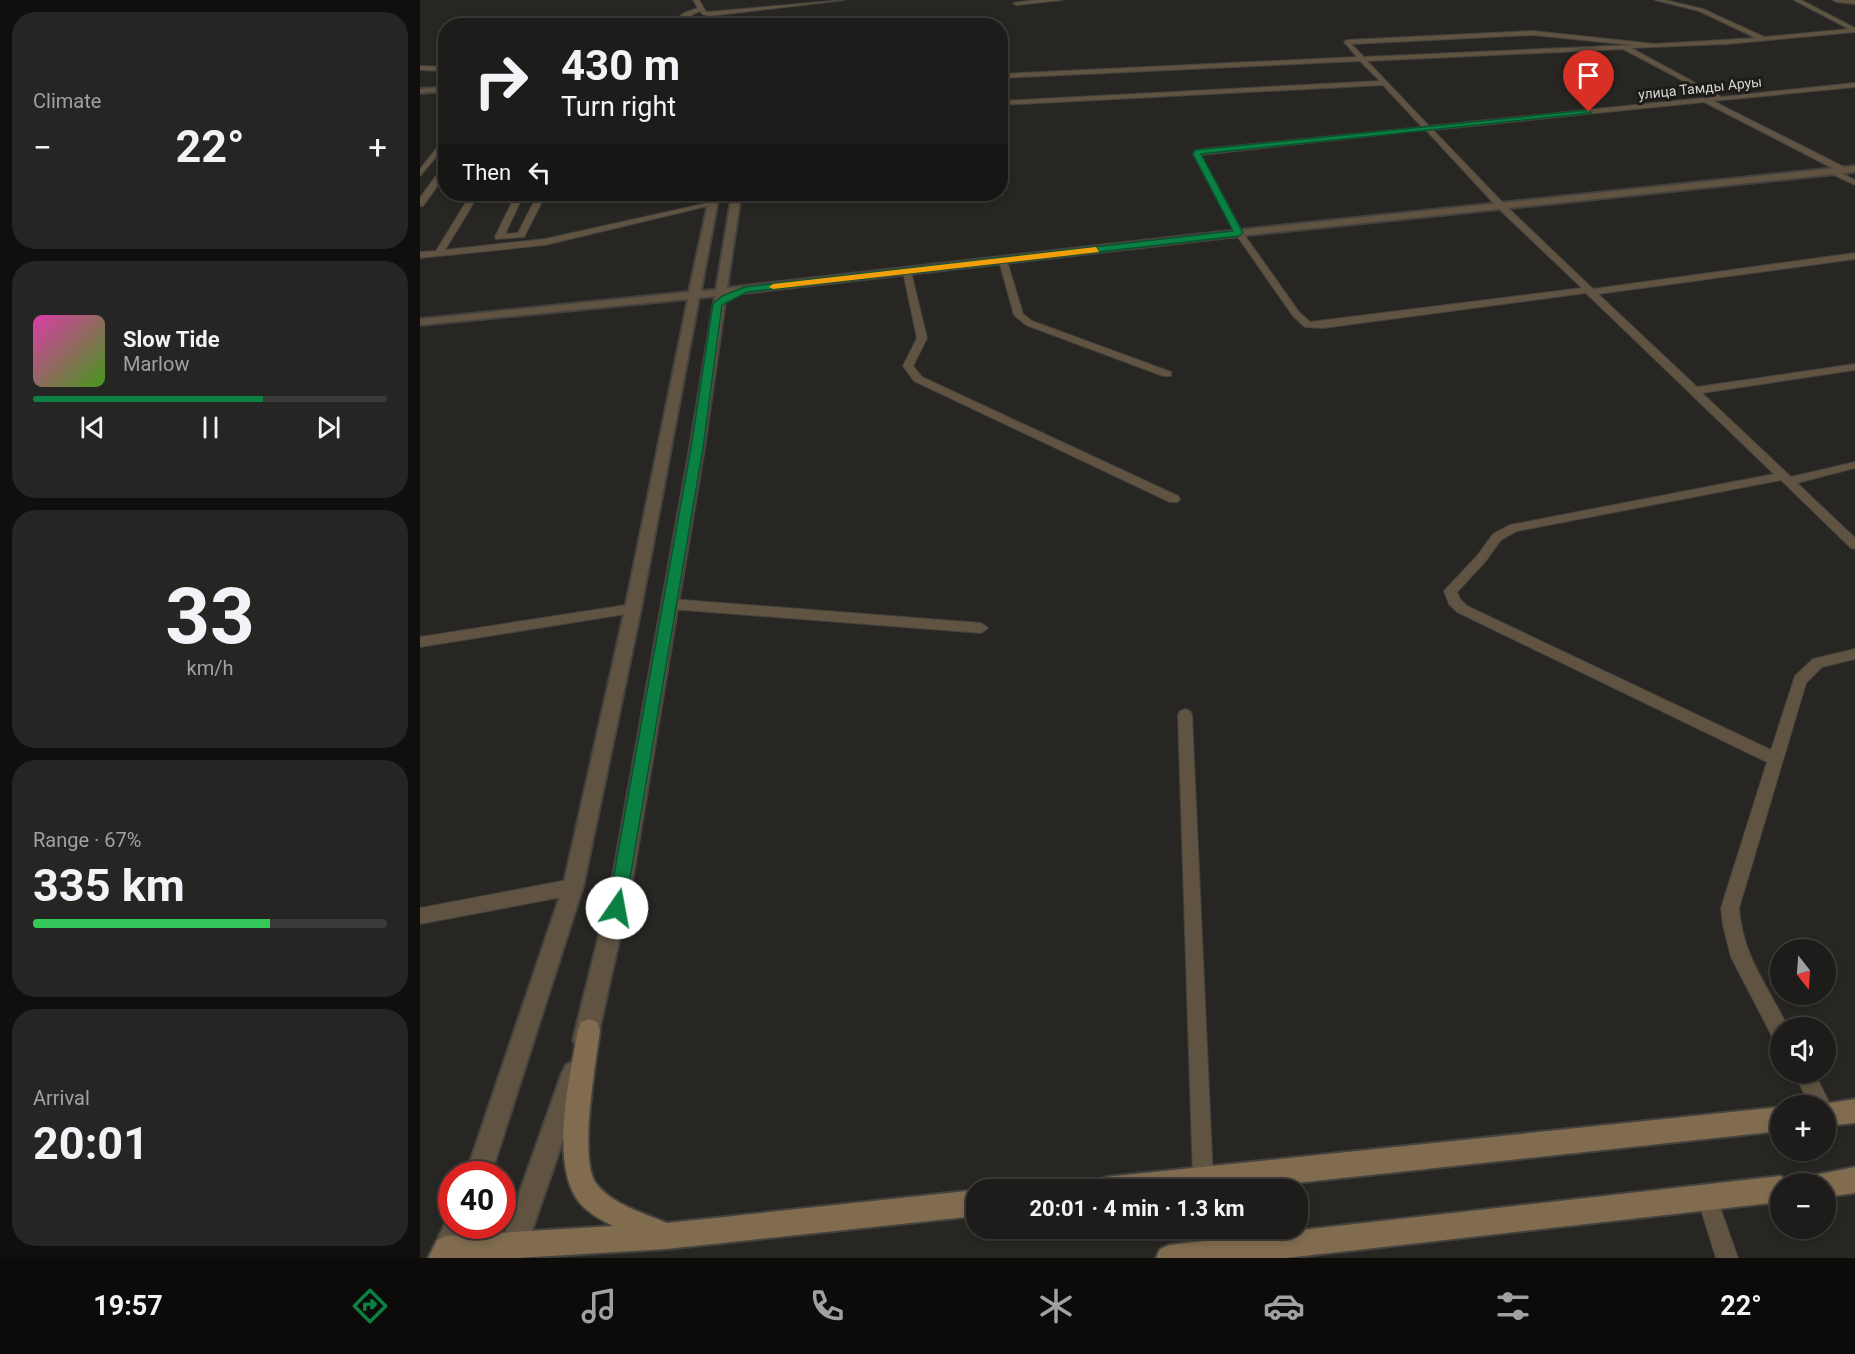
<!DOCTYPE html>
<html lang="en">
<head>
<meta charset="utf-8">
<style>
	:root { --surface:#1d1c1a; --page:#252523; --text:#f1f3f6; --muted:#a0a1a2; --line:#3b3a39; --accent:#0b8043 }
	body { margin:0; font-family:Roboto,sans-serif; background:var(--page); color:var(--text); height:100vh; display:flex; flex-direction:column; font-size:22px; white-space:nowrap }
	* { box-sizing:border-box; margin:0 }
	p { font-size:20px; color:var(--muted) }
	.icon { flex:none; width:33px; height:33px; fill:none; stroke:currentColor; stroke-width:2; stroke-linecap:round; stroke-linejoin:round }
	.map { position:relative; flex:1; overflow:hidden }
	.details { display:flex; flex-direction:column; gap:12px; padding:12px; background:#100f0e; width:420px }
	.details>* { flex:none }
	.top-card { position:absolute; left:18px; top:18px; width:570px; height:183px; border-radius:24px; box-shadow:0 3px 9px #0003,0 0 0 2px var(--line); background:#1d1c1a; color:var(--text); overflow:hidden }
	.needle { width:39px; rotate:163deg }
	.buttons { position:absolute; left:1350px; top:939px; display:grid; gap:12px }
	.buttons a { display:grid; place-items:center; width:66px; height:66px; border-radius:50%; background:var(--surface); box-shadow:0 3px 9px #0003,0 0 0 2px var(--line); font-size:30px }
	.speed { position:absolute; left:18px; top:1161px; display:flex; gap:12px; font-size:30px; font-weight:700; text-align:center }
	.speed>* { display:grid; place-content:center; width:78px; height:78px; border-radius:50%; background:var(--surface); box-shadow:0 3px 9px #0003,0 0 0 2px var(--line); line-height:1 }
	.speed .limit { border:9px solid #d22; background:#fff; color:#111 }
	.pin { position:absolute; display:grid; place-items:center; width:51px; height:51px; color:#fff; margin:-62px -26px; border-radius:50% 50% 50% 0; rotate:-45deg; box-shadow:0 0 6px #0007 }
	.pin .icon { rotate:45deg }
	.me { position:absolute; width:66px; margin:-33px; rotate:12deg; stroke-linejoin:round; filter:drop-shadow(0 0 4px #0008) }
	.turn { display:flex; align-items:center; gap:21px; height:126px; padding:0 24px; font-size:27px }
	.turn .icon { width:78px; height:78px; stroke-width:2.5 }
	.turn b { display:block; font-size:42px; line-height:51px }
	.then { display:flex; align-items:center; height:57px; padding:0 24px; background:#0003; gap:12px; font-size:22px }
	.big { font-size:45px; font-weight:700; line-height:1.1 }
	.details .card { flex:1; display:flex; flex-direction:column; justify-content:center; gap:9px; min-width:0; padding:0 21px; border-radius:24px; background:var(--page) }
	.details .dial { align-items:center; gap:0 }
	.dial b { font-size:78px; line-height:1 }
	.song { display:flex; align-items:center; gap:18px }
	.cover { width:72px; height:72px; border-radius:9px; background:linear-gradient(135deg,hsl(320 70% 55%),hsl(100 70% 35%)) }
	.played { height:6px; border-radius:3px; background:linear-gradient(90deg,var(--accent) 65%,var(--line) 65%) }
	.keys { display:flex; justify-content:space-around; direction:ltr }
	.heat { display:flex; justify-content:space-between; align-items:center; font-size:33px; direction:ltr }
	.charge { height:9px; border-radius:4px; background:linear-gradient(90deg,#34c759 67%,var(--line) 0) }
	.trip { position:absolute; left:546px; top:1179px; width:342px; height:60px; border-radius:24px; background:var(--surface); box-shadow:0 3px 9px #0003,0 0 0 2px var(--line); font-weight:700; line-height:60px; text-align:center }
	.menu { display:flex; height:96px; justify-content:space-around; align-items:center; background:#0c0b0a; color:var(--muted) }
	.menu .icon { width:42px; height:42px }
	.menu .selected { color:var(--accent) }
	.menu b { font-size:27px; color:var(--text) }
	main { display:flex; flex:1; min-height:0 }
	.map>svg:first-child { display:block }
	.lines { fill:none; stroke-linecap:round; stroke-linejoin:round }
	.minor-casing { stroke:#43423e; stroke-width:2 }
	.tertiary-casing { stroke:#43423e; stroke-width:4 }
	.secondary-casing { stroke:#43423e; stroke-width:4 }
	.minor { fill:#605341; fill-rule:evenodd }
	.tertiary { fill:#605341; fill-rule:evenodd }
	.secondary { fill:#816c4f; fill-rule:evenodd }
	.route { fill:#0b8043; stroke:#07532c; stroke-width:1.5 }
	.slow { fill:#f59e0b }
	.labels { text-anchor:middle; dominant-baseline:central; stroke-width:6; stroke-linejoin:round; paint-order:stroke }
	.far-street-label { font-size:14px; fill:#d6d5d2; stroke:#1e1c18 }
</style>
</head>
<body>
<main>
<section class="details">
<div class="card"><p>Climate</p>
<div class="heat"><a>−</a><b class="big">22°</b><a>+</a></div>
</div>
<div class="card">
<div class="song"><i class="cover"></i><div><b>Slow Tide</b><p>Marlow</p></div></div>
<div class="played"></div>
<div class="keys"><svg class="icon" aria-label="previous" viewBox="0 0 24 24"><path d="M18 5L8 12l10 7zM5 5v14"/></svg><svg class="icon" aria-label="pause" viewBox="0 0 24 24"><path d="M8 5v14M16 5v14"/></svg><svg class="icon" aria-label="next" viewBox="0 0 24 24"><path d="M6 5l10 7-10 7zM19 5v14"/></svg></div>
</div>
<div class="card dial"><b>33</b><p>km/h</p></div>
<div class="card"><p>Range · 67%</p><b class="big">335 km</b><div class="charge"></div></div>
<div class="card"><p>Arrival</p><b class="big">20:01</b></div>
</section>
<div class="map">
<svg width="1435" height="1258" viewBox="0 0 1435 1258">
	<rect width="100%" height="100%" fill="#272622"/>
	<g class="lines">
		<defs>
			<path id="minor" d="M273,0H279L286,12H289L424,0L289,16L282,14L280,11C269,15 258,26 247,26L264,13L278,8Z
				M617,0H642L596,5L593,3Z
				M1235,0H1245L1283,9L1344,37L1429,29L1374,0H1381L1435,28V32L1307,44L1211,48L1301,97L1435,83V87L1293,101L1426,168V172H1420L1284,102L1013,130L1085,205L1173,289L1435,253V259L1178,294L1277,387L1435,364V370L1282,393L1371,477L1435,462V468L1377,483L1435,538V549L1431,548L1361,480L1097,531L1081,540L1065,562L1037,592L1040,599L1047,606L1351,750L1375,676L1393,659L1435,649V659L1402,667L1386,683L1319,908C1323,958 1348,985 1368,1028H1360V1040L1353,1038L1311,957L1303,925L1301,908L1347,762L1037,612L1029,604L1024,591L1057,556L1073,534L1090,525L1354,474L1166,293L903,328L885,327L873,316L815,233L773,154L782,149L1002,127L963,85L580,105V101L960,81L940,61L580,78V74L937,57L924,42L927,40L1113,31L1235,44L1336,38L1279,11ZM1113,35L1212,45L944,57L931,44ZM1203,49L1294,97L1009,126L947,61ZM1006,130L1079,209L1162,288L890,322L879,312L823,233L781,155Z
				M1413,0H1435V4L1416,2Z
				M0,66L26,67V71L0,70Z
				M26,137V145L0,176V169Z
				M23,166H26V174L3,206H0V198Z
				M1413,169L1435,180V185L1410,173L1409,171Z
				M51,194H59L25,250L125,239L292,202L296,204L125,245L0,258V252L16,251Z
				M96,194H104L85,234L98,233L118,194H126L104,237L76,239L75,237Z
				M583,258L587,261L603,314L612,321L751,372V376H743L606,325L594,315L579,261Z
				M487,269L491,272L507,338L493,366L502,377L758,496L760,499L758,502H750L494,381L483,366L497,338L483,272Z
				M250,599L561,623L568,628L561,633L250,609L243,604Z
				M213,604L218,606L220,609L218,612L0,647V637Z
				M765,709L770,711L772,715L793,1179L790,1186L783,1189L776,1186L773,1179L758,715L760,711Z
				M153,879L159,882L161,887L159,892L153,895L0,924V908Z
				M1374,1072H1394L1411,1106L1408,1113L1406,1114V1106H1390Z
				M1287,1187L1294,1190L1318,1258H1296L1277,1197L1280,1190Z"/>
			<path id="tertiary" d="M26,87V91L0,93V89Z
				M1435,166V172L819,236L306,295L284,448L211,887L177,1040L173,1048L165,1052L157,1048L153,1040L191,887L270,448L295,296L279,298L221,609L163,887L71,1174H46L143,887L205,609L268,299L0,325V319L269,292L290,194H299L281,291L296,290L312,194H321L307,288L819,230Z
				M154,1061L162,1065L166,1073L107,1245L103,1254L93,1258L85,1254L81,1245L142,1073L146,1065Z
				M32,1215V1226H50L36,1258H16L13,1249L28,1217Z"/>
			<path id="secondary" d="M169,1019L177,1022L180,1030C176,1062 159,1156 175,1182C190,1204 224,1213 247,1223L556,1190V1216L246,1249L97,1258H8L17,1240L26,1236L193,1226C181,1220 168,1213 159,1202C129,1164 150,1075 158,1030L161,1022Z
				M1435,1099V1123L1406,1126V1106L1397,1105Z
				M1360,1107V1131L811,1190H673L677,1181L686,1177Z
				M1435,1167V1193L1406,1197V1184H1391L1395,1175Z
				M1360,1176L1369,1180L1370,1184H1360V1202L866,1258H736L740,1249L749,1245Z"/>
		</defs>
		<use href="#minor" class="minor-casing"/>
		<use href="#tertiary" class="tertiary-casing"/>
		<use href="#secondary" class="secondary-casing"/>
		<use href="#minor" class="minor"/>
		<use href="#tertiary" class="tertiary"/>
		<use href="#secondary" class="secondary"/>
	</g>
	<path class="route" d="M1169,110L1171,113L781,154L823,233L819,236L327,292L302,305L283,448L205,908L203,913L197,916L191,913L188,908L271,448L293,304L302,296L325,287L813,231L773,154L775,150Z"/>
	<path class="slow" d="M676,247L679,252L353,289L349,287L353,284Z"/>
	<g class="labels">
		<g class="far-street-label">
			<text transform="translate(1280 88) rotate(-6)">улица Тамды Аруы</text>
		</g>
	</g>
</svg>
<div class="buttons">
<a><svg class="needle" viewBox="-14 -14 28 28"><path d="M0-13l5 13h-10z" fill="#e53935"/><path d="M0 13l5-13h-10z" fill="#a0a1a2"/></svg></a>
<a><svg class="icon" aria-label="sound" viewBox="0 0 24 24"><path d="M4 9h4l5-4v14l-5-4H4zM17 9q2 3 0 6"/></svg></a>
<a>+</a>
<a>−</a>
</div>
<div class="speed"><div class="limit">40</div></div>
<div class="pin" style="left:1169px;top:112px;background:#d93025"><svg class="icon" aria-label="arrive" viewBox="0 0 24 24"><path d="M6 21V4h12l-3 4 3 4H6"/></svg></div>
<svg class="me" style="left:197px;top:908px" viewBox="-20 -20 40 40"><circle r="19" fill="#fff"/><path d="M0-13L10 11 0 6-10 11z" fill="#0b8043"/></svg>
<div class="trip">20:01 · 4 min · 1.3 km</div>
<div class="top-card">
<div class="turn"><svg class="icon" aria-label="right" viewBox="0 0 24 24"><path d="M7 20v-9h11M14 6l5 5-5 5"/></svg><div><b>430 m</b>Turn right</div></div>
<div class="then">Then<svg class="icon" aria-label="left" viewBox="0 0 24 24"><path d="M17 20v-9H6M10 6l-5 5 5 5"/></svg></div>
</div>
</div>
</main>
<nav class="menu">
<b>19:57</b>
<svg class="icon selected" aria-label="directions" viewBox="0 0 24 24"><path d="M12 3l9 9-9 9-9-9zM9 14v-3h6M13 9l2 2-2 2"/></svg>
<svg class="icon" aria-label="music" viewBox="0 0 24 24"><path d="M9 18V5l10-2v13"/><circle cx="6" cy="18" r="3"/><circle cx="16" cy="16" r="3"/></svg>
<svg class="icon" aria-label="phone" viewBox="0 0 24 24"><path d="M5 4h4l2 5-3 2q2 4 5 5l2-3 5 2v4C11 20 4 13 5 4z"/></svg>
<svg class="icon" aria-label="climate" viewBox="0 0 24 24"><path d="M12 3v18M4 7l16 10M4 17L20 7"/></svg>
<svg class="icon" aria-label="car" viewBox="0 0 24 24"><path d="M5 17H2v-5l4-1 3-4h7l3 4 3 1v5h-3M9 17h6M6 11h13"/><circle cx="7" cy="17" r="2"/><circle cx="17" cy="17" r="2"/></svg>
<svg class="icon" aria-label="filters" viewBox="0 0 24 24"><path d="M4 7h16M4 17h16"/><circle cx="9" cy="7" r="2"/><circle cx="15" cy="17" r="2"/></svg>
<b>22°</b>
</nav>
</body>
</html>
